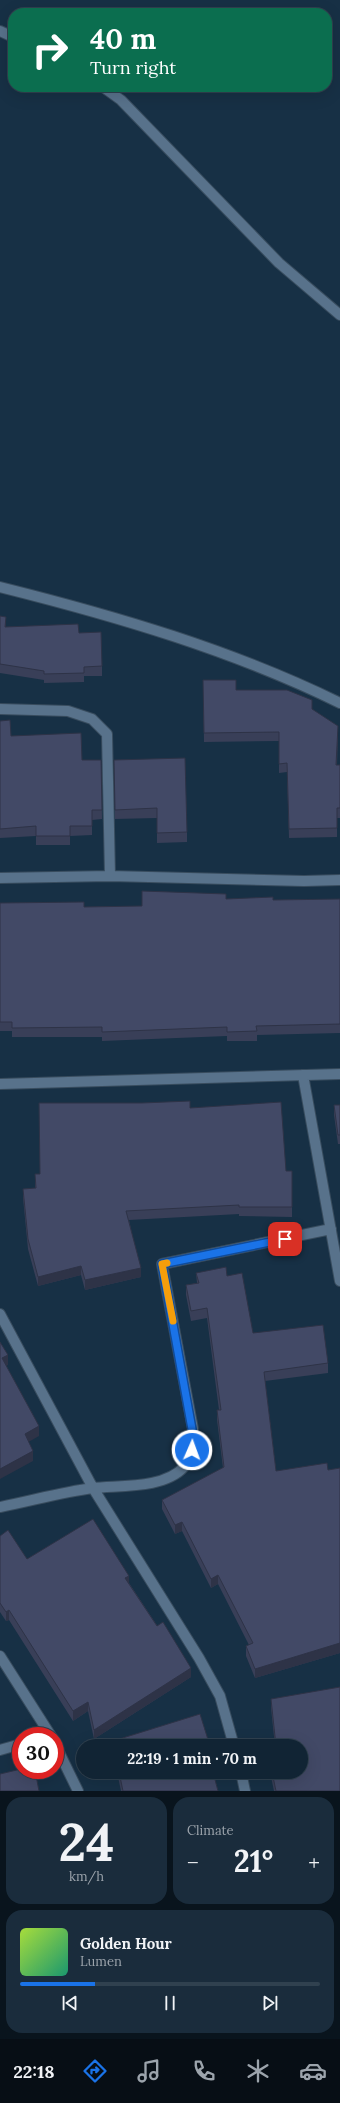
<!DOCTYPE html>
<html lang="en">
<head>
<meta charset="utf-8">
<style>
	:root { --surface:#112434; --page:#1a2c3c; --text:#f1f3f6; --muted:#9ca4ac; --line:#30414f; --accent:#1a73e8 }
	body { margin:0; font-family:Lora,serif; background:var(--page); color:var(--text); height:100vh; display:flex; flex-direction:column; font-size:15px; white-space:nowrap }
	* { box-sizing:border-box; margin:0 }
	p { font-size:13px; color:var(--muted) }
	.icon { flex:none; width:22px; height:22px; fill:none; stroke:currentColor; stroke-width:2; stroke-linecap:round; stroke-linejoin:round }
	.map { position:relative; height:1791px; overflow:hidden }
	.panel { display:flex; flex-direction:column; gap:6px; padding:6px; background:#09141d; flex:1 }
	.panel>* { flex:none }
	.guide { position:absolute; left:8px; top:8px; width:324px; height:84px; border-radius:16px; box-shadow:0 4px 16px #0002,0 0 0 1px var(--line); background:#0b6e4f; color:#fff; overflow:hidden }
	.speed { position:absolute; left:12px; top:1727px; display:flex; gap:8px; font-size:20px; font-weight:700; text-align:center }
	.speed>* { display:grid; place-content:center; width:52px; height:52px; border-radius:50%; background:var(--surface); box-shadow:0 4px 16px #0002,0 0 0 1px var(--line); line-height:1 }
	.speed .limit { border:6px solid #d22; background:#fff; color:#111 }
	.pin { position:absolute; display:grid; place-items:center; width:34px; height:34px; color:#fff; margin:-17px; border-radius:8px; box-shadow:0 2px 6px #0006 }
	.me { position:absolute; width:44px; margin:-22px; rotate:2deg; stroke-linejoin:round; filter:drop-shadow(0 0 3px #0008) }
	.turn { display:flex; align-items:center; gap:14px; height:84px; padding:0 16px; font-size:18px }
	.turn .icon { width:52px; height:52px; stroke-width:2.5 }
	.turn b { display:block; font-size:28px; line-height:34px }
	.big { font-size:30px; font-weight:700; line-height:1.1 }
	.panel .tile { flex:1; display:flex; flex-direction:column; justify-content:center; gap:6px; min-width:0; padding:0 14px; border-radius:16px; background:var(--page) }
	.panel .dial { align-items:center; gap:0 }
	.dial b { font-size:52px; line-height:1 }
	.song { display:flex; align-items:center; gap:12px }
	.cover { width:48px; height:48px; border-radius:6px; background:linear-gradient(135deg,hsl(80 70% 55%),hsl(160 70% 35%)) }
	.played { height:4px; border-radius:2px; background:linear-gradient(90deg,var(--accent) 25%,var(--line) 25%) }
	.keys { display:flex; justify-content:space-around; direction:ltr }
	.heat { display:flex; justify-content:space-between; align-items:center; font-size:22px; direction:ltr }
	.panel .tiles { flex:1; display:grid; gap:6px; grid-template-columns:1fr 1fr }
	.tile:last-child { grid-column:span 2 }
	.trip { position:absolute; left:76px; top:1739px; width:232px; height:40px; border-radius:20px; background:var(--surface); box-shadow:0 4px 16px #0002,0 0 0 1px var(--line); font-weight:700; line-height:40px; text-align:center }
	.tabs { display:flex; height:64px; justify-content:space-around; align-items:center; background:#070e15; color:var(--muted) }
	.tabs .icon { width:28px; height:28px }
	.tabs .selected { color:var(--accent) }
	.tabs b { font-size:18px; color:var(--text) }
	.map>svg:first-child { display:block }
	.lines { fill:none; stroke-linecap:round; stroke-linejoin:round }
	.minor-casing { stroke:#384c5e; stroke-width:12 }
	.minor { stroke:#58728b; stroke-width:10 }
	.wall { fill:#393f58 }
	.shaded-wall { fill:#2e3347 }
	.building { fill:#424966; stroke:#2e3347 }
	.route-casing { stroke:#114b97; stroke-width:10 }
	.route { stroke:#1a73e8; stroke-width:7 }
	.slow { stroke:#f59e0b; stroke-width:7 }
</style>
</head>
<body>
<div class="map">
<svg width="340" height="1791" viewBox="0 0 340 1791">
	<rect width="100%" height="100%" fill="#173045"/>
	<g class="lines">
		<defs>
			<path id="minor" d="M0,31L13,37
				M103,87L121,100L279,263L340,315
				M0,587C116,616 232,650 340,703
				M0,709L68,711L92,719L107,734L110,876
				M0,878L110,876L304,881L340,880
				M303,1075L340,1281
				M0,1084L340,1074
				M0,1314L93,1488L199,1658L220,1696L234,1746
				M0,1507C31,1501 62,1492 93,1488C119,1485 164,1489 184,1467C193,1458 192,1441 193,1429L162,1264L331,1229
				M0,1656L51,1736
				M55,1744L78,1791
				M0,1750L21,1744
				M241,1772L245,1791"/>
		</defs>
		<use href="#minor" class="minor-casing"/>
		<use href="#minor" class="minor"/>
	</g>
	<path class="wall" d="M0,616L6,627L79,633L102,666V676H84V682L44,683V680L0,673Z
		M203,680L236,690L312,709L338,735L337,765H340V818H337V837L289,838L287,772L279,773V741L204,742Z
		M0,721L11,736L82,760H101L102,819L92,820V835L70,836V845H36V836L0,838Z
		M114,760L187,832V842L157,843V818L115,819Z
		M226,899L273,900L340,899V1033L257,1035V1041H227V1036L102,1041V1037H12V1031H0V903L84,907L142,906Z
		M334,1105H340V1144H338L334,1115Z
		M190,1108L286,1171H292V1217L239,1216V1214L129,1220L141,1277L85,1290L81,1275L38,1286L28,1249L23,1198V1189L35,1188V1174H40Z
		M196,1273L227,1276L253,1333L328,1363V1373L265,1381L276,1471L328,1470L340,1468V1653L255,1678L246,1656V1646L249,1645L218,1584L211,1588L182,1531L175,1534L162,1509V1500L223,1468L217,1420V1410H219L207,1318L191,1321L186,1295V1285L197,1283Z
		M0,1536L27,1559L129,1583L191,1677L94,1739L88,1711L73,1721L9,1620L6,1621L0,1612Z
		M271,1699L340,1791H274L270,1772H301V1746H275L271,1708Z
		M117,1772H213L218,1791H121Z"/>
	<path class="shaded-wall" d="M6,617V626L5,636V627Z
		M338,726V735L336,774V765Z
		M81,1266V1275L38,1286V1277Z
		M141,1268V1277L85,1290V1280Z
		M8,1355V1365L2,1368V1358Z
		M39,1426V1436L25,1444V1434Z
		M33,1451V1461L0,1479V1469Z
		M182,1522V1531L175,1534V1525Z
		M218,1575V1584L211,1588V1579Z
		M129,1576V1585L125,1578Z
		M9,1610V1620L6,1621V1612Z
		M340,1643V1653L255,1678V1669Z
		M191,1668V1677L94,1739V1730Z
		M88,1702V1711L73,1721V1711Z"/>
	<path class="building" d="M0,616L6,617L5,627L78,624L79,633L101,632L102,666L84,667V673L44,674V671L0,664Z
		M203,680H236V690H287L312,700V709L338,726L336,765H340V808H337V828L289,829L287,763L279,764V732L204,733Z
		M10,720L11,736L81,733L82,760H101L102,810H92V826H70V836H36V826L0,829V721Z
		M185,758L187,832L157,833V808L115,810L114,760Z
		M142,891L226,894V899L273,897V900L340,899V1024L256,1026L257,1031L227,1032V1027L102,1032V1027L12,1028V1022H0V903L84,902V907L142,906Z
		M190,1101V1108L281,1102L286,1171H292V1207H239V1205L126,1211L141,1268L85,1280L81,1266L38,1277L28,1239L23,1189L36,1188L35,1174H40L39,1103H142Z
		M334,1105H340V1135H338Z
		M226,1267L227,1276L242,1273L253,1333L323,1325L328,1363L264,1372L276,1471L327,1463L328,1470L340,1468V1643L255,1669L246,1646L253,1643L218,1575L211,1579L182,1522L175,1525L162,1500L224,1467L217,1410H221L207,1308L191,1311L186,1285L199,1283L196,1273Z
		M0,1342L8,1355L2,1358L39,1426L25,1434L33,1451L0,1469Z
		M93,1519L129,1576L125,1578L157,1626L163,1622L191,1668L94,1730L88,1702L73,1711L9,1610L6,1612L0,1603V1536L8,1530L27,1559Z
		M340,1687V1791H276L272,1772H301V1746H276L271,1699Z
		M200,1714L210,1746H114L113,1741Z
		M21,1769V1770H35L39,1791H0V1774Z
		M119,1772H213L218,1791H123Z"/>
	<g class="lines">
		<defs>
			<path id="route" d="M192,1450V1429L162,1264L285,1239"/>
		</defs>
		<use href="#route" class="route-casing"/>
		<use href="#route" class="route"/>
		<path class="slow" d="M167,1263L162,1264L173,1321"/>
	</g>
</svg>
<div class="speed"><div class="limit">30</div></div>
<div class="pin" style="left:285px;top:1239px;background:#d93025"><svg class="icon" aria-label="arrive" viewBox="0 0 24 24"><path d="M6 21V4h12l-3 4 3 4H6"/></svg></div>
<svg class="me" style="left:192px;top:1450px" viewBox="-20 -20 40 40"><circle r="17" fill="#1a73e8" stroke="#fff" stroke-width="3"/><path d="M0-11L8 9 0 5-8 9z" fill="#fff"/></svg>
<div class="trip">22:19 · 1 min · 70 m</div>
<div class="guide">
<div class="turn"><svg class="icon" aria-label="right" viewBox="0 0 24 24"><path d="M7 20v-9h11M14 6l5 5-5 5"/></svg><div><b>40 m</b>Turn right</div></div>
</div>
</div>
<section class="panel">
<div class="tiles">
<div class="tile dial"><b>24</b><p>km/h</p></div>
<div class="tile"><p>Climate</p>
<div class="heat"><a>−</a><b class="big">21°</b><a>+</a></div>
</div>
<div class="tile">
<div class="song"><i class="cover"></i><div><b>Golden Hour</b><p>Lumen</p></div></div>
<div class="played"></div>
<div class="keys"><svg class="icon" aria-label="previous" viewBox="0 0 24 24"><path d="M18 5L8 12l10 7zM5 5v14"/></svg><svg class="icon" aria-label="pause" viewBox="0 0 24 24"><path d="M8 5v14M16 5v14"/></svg><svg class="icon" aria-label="next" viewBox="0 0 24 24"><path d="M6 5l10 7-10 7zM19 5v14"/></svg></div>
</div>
</div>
</section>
<nav class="tabs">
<b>22:18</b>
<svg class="icon selected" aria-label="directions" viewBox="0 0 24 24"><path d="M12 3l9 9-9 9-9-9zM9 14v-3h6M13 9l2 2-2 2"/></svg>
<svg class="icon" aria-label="music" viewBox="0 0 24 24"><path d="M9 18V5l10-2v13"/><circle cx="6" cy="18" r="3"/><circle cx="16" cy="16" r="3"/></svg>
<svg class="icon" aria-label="phone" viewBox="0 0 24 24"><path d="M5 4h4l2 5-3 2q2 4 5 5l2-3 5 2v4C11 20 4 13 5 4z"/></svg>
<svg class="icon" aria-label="climate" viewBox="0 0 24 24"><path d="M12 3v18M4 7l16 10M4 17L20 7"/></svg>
<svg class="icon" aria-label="car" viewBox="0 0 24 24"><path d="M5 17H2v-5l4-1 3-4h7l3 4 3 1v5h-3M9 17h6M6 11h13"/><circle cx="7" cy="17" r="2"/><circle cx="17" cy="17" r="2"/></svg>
</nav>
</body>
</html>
